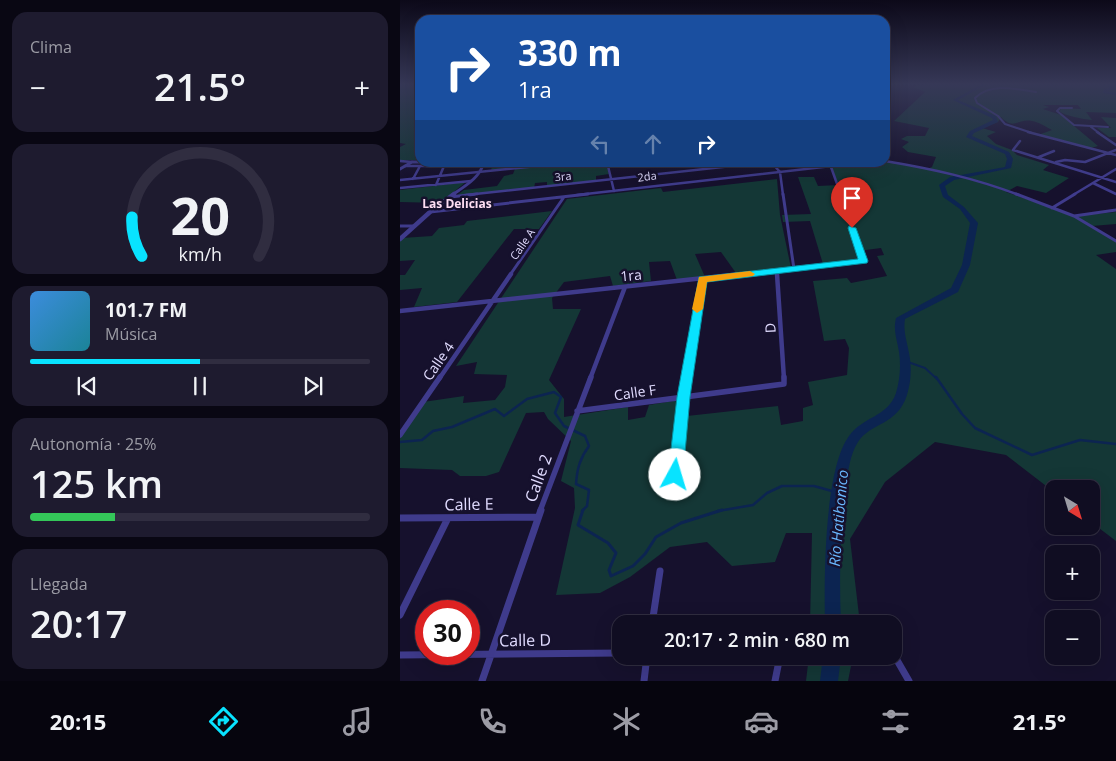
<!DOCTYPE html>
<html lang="es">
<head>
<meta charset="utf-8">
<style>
	:root { --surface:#100d22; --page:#1e1b2f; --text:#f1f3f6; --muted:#9c9ca5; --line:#302d40; --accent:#08e3ff }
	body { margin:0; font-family:"Open Sans",sans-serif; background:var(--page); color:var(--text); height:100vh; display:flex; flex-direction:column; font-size:19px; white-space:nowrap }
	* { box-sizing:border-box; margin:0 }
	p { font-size:16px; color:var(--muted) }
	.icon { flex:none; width:28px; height:28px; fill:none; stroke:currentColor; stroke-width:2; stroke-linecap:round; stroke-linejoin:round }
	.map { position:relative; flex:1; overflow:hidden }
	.drawer { display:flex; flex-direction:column; gap:12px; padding:12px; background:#090713; width:400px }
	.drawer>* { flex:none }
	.banner { position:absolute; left:15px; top:15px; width:475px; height:152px; border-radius:15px; box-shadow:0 5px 20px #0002,0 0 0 1px var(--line); background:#1a4fa0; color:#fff; overflow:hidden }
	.needle { width:32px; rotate:142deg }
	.fabs { position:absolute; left:645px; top:480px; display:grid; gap:10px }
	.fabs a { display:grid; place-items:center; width:55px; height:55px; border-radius:10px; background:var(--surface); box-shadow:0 5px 20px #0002,0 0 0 1px var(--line); font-size:25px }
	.speed { position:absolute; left:15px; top:600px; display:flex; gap:10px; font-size:25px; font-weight:700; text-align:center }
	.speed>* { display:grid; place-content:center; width:65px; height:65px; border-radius:50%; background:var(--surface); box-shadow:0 5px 20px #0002,0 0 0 1px var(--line); line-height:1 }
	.speed .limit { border:8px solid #d22; background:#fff; color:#111 }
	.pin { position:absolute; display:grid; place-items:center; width:42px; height:42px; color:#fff; margin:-51px -21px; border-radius:50% 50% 50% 0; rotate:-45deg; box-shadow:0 0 5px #0007 }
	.pin .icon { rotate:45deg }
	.me { position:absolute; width:55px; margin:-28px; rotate:6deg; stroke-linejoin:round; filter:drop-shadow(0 0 4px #0008) }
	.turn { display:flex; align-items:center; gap:18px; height:105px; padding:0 20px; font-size:22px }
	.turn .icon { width:65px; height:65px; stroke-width:2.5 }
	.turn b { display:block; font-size:35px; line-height:42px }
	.lanes { display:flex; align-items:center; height:48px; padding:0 20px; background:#0003; justify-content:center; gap:25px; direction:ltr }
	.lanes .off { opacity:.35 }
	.big { font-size:38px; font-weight:600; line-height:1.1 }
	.drawer .card { flex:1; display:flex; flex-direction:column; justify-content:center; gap:8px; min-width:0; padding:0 18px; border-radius:15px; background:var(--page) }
	.drawer .dial { align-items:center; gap:0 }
	.dial svg { height:130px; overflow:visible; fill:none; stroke:var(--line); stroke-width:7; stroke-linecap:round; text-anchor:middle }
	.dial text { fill:var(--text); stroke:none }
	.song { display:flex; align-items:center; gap:15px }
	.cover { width:60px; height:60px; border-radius:8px; background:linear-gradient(135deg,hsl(210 70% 55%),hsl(190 70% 35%)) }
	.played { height:5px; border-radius:2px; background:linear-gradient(90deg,var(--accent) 50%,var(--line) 50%) }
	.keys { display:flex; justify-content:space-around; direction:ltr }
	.heat { display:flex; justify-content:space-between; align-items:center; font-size:28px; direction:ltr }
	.charge { height:8px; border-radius:4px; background:linear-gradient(90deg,#34c759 25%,var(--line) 0) }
	.trip { position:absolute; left:212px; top:615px; width:290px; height:50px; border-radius:15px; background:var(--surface); box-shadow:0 5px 20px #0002,0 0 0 1px var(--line); font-weight:600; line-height:50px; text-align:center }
	.menu { display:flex; height:80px; justify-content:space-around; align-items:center; background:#06050e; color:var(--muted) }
	.menu .icon { width:35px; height:35px }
	.menu .current { color:var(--accent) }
	.menu b { font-size:22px; color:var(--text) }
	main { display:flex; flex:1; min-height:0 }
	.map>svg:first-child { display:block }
	.green { fill:#143736 }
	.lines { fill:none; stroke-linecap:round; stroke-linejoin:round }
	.stream-far2 { stroke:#0c2451; stroke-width:2 }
	.stream-far1 { stroke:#0c2451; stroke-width:2.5 }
	.stream { stroke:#0c2451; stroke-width:3 }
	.river { fill:#0c2451; fill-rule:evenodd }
	.minor-far5 { stroke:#3f3b8c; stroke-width:2 }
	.minor-far4 { stroke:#3f3b8c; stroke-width:2.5 }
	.minor-far3 { stroke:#3f3b8c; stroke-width:3 }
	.minor-far2 { stroke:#3f3b8c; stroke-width:4.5 }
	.minor-far1 { stroke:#3f3b8c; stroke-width:5.5 }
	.minor { stroke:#3f3b8c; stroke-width:7 }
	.tertiary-far1 { stroke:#3f3b8c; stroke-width:3 }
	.tertiary { stroke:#3f3b8c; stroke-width:4.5 }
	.route { fill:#08e3ff; stroke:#0594a6 }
	.slow { fill:#f59e0b }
	.labels { text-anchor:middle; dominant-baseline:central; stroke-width:5; stroke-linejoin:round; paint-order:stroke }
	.far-street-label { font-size:11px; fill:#e1dcff; stroke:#16112d }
	.far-neighbourhood-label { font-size:12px; font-weight:bold; fill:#ffdef3; stroke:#16112d }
	.street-label { font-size:14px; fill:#e1dcff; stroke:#16112d }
	.water-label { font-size:15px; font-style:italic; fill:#6ab8ff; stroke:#16112d }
	.near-street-label { font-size:16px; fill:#e1dcff; stroke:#16112d }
</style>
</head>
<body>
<main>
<section class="drawer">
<div class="card"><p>Clima</p>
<div class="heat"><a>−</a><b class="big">21.5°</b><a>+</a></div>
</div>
<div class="card dial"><svg viewBox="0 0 100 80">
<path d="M14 69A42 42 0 1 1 86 69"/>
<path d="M14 69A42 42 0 0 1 8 45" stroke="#08e3ff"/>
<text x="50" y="56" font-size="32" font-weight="700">20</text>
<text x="50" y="72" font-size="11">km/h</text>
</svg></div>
<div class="card">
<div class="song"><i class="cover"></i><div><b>101.7 FM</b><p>Música</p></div></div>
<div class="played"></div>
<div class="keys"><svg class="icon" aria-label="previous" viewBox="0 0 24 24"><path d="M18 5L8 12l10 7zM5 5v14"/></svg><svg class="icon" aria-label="pause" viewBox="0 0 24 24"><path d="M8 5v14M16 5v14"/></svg><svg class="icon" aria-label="next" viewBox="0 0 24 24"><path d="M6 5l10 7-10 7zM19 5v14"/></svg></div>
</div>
<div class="card"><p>Autonomía · 25%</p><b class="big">125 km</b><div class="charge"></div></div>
<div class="card"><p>Llegada</p><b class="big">20:17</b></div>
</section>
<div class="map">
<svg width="716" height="681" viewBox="0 0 716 681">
	<rect width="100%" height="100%" fill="#16112d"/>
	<path class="green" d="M0,84H20V160H0V147L6,144L0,143Z
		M524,84H716V113L686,112L692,120C683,119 665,116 659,111L662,108L681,109L678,105H643L649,107L643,109L661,115L698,146L691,148L638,135L652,130C646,127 639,122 632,121C618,118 614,131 601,117L598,122L582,128L596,132L587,136L596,144L612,150L617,155L649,165L643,170L669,178L646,193L617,186L606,192L676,216L716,212V224L692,226L716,242V252L696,255L716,269V541L691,522V489H654V492L606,455L535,442L485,482L450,539L460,624H410L412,533H386L375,562L332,566L307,542L270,547L230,577L200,593L156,595L175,508L174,488L161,481L171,441L148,419L144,412L126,413L99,472L86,476H60L52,470L0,468V432L23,402L64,396L63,403L95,400L105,387L107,375L74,374L77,362L56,366L167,199L261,188L263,192L377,179L380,215L391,268L336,273L321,252L295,254L305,277L277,280L270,261L249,262L251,281L213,286L210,276L164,282L152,298L153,309H181L149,380L164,399V417L228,407V420L245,417L249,405L279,400L278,417L378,406L381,425L403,421V408L413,405L408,382L447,375L449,348L445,339L424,341L413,281L447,278L451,283L487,276L477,256L484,255L481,248L458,251L460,260L423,264L410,221L383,222L382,215L411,214L398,177H414L418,186L439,185L430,168L485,161L527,169L532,167L536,157L508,152L502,147L509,142L501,139L507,136H525L529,128L494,121L525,92L513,87Z
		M701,117L716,118V137H709L697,128H711Z
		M118,163H206L209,174L196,176V181L147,186V182L135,183L134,188L56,196L64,190L97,186L104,176L113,174L115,169L91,170L92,167Z
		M66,182L40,203L0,202V190Z
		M152,211L139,229H114L57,302L14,307L22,288L0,290V275H5L15,260L0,261V240L2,238L32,236L39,228L64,225L67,221Z
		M409,656H453L448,681H406Z"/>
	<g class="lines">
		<path class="stream-far2" d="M505,361L525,368L537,379"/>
		<path class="stream-far1" d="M536,377L562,414L575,428L632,455L680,440L716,444
			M0,442L22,440L33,431L52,427L95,409L104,416L127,399L154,392L161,397L155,413L164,426L185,436L189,446C180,458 177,469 176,484L189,490L187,506L182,511
			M318,511L353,505L367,493L382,486H414L439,493"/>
		<path class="stream" d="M183,510L178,525L208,543L216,553L209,570L211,576L233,566L245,554L256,537L281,523L322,510"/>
		<path class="river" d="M582,84H587L558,100L596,116L598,122L574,133L572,136L609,152L613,159L611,168L554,180L545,186L548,195L564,207L578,223L570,265L558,292L505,319C503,332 507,341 509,353C512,367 511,382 507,395C497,426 471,422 458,442C450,454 448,472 446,486C440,531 439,578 441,624H425C424,580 424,470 449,436C462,417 488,417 496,393C500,380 501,365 499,352C497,339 493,331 496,318L551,288L562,265L570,223L560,209L543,197L539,185L550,177L605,167L607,159L605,154L566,137L570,131L593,120L592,118L553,100Z
			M699,84L714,86V89L706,91L716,93V95L703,93L704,89L710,87Z
			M423,656H441L438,681H420Z"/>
		<path class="minor-far5" d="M672,108H660L657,111L674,125L708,127
			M691,127L699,133
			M632,133L605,124L598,116L577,103L575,98C591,82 616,89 636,92"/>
		<path class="minor-far4" d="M628,132L716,155
			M697,132L716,145
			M620,141L613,150L716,182
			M639,157L654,151
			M0,161L12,162
			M485,161C533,169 574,178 619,195
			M207,162L214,191
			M371,162L380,172L383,195
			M656,162L665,160L685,162L716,150
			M5,166H60L84,163
			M431,167L441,195
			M13,179L20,166
			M0,180L177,162
			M693,183L716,194
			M36,185L44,166
			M0,188L71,181
			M66,195L368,162
			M177,195L467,162
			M673,195L716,169"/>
		<path class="minor-far3" d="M383,194L394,269
			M616,194L674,216L716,241
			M50,197L77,194
			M652,208L675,194
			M30,212L188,194
			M674,216L716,210
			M0,226H14
			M377,271V275
			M110,275L164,197
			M330,275L463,261L440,194"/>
		<path class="minor-far2" d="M377,274L384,379
			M0,311L341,274
			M39,379L111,274
			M190,379L225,287
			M287,379L302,279"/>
		<path class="minor-far1" d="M177,411L384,384V377
			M0,435L40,377
			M275,475L287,377
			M140,511L191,377"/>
		<path class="minor" d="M0,518L138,517
			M0,615L48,518
			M252,624L260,571
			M390,624L392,619
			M0,655L221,653
			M494,655L509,681
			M82,681L141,510
			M244,681L247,656
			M375,681L380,656"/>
		<path class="tertiary-far1" d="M0,169L12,162H20
			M52,195C65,186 80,178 84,162"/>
		<path class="tertiary" d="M0,239L30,212L54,194"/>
	</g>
	<linearGradient id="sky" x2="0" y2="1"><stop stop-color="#0c0919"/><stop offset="0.47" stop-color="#363857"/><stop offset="1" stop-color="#363857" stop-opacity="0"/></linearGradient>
	<rect width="716" height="179" fill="url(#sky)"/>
	<path class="route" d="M449,226L456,228L468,261L467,263L307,282L290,397L283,475L280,479L275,481L270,479L268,475L277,397L299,277L458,259L448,228Z"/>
	<path class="slow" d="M350,271L355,274L353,276L307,282L303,309L297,313L292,309L299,277Z"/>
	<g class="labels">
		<g class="far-street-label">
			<text transform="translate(163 176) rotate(-6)">3ra</text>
			<text transform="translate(247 176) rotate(-7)">2da</text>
			<text transform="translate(122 244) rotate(-56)">Calle A</text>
		</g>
		<g class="far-neighbourhood-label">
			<text x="57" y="203">Las Delicias</text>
		</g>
		<g class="street-label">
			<text transform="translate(231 275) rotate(-6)">1ra</text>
			<text transform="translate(370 328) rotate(-94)">D</text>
			<text transform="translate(38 361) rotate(-55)">Calle 4</text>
			<text transform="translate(235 392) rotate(-8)">Calle F</text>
		</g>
		<g class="water-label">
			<text transform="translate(438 518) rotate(-85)">Río Hatibonico</text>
		</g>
		<g class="near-street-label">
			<text transform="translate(138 478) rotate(-70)">Calle 2</text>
			<text transform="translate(69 504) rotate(-1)">Calle E</text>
			<text transform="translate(125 640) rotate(-1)">Calle D</text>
		</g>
	</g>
</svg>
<div class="fabs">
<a><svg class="needle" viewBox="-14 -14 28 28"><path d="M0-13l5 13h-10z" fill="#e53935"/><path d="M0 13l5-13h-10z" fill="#9c9ca5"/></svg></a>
<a>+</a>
<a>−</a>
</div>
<div class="speed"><div class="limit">30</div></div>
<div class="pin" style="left:452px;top:228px;background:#d93025"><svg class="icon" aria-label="arrive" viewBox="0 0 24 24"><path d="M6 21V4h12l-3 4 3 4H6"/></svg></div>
<svg class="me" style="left:275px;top:475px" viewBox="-20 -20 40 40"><circle r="19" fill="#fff"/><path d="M0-13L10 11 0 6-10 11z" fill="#08e3ff"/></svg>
<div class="trip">20:17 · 2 min · 680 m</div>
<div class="banner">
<div class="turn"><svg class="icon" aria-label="right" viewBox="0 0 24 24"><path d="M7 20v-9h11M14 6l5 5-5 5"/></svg><div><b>330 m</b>1ra</div></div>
<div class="lanes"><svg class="icon off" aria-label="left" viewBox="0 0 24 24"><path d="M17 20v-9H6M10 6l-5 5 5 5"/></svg><svg class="icon off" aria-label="ahead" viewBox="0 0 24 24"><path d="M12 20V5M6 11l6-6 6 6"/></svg><svg class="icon" aria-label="right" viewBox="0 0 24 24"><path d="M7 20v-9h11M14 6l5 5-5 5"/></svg></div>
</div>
</div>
</main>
<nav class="menu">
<b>20:15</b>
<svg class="icon current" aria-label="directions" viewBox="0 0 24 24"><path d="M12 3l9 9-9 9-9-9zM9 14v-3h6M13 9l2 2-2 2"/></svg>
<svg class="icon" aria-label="music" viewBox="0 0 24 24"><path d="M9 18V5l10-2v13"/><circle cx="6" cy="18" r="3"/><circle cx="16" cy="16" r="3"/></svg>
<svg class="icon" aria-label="phone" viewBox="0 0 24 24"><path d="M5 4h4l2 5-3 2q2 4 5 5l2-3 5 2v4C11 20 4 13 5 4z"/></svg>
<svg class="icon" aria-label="climate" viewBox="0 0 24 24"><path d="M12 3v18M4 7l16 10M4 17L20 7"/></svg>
<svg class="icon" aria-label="car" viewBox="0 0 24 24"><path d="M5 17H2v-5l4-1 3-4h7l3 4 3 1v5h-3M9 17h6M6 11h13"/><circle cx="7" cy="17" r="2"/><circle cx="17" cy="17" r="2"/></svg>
<svg class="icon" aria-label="filters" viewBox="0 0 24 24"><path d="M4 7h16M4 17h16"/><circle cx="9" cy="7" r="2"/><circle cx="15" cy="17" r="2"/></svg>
<b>21.5°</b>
</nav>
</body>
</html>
